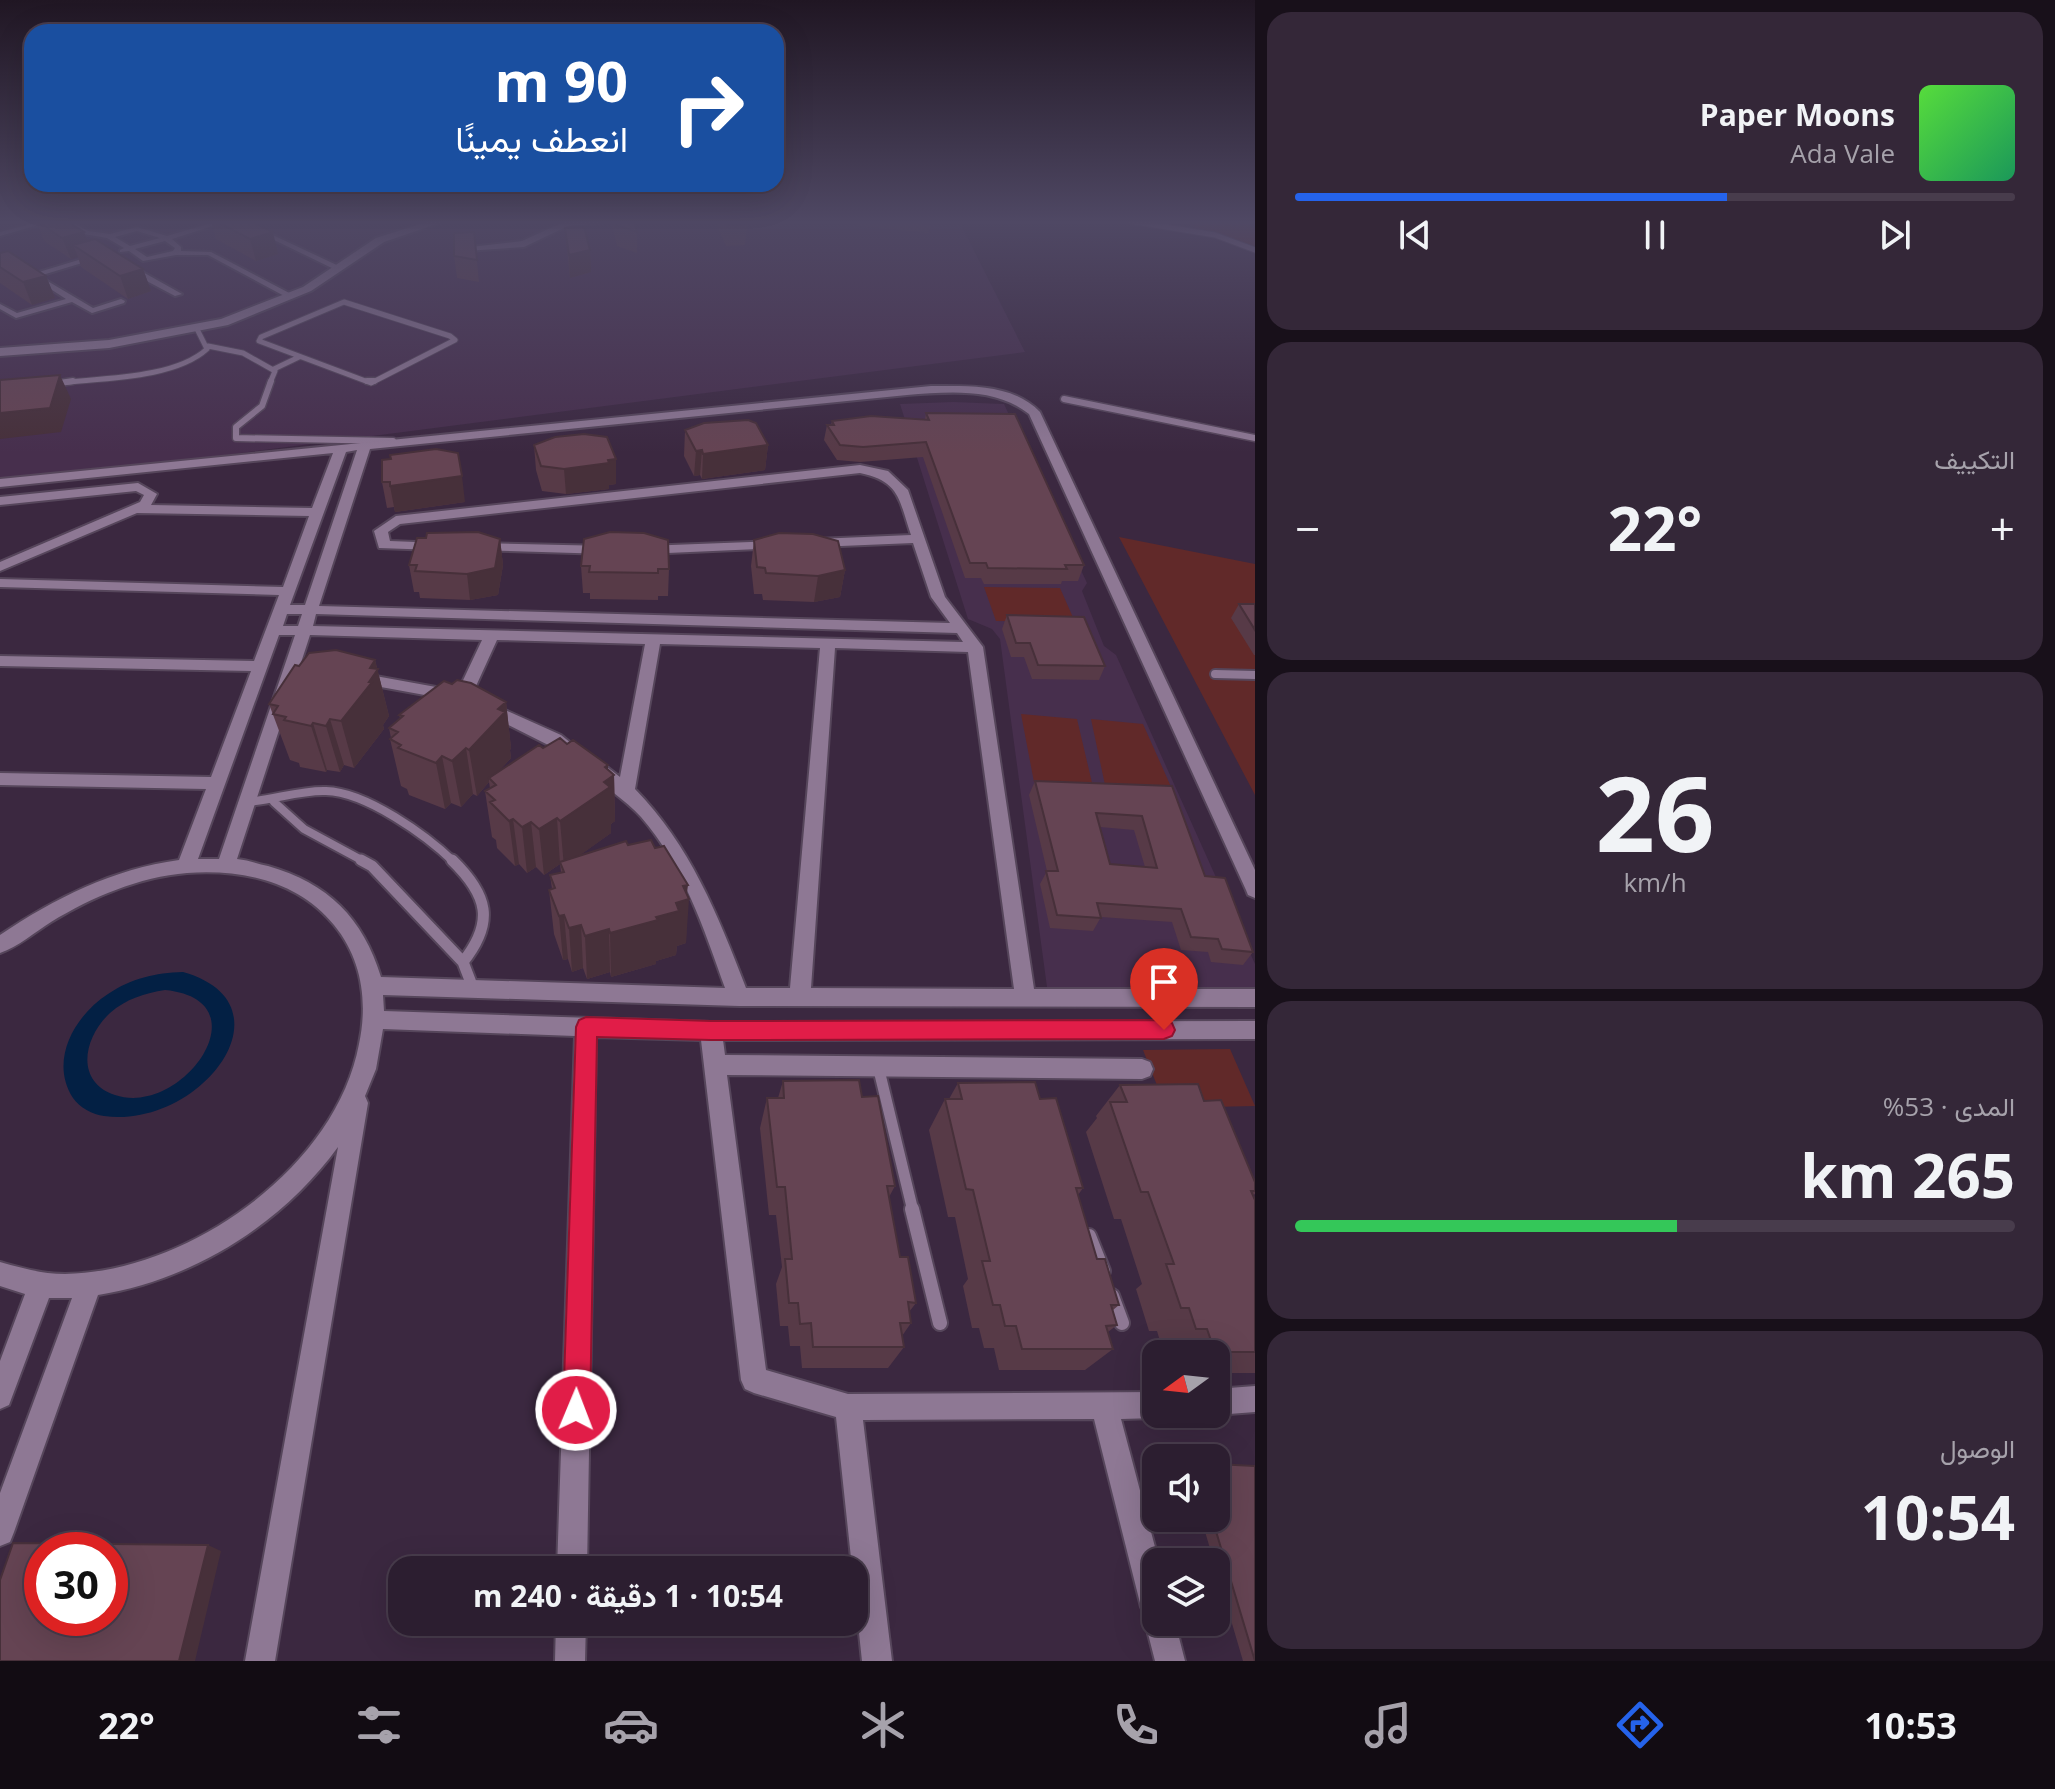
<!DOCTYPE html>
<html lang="ar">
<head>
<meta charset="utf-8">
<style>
	:root { --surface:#2c1e30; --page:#342738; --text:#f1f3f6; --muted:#a6a2ab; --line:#483c4c; --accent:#2563eb }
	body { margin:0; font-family:"Open Sans",Vazirmatn,sans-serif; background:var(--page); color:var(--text); direction:rtl; height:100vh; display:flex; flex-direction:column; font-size:30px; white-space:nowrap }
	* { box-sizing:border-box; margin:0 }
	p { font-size:26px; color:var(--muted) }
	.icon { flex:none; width:44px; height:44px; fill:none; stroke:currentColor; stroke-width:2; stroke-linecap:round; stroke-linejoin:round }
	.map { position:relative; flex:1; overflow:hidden; direction:ltr }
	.drawer { display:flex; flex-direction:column; gap:12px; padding:12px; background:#18101a; width:800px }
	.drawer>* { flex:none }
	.top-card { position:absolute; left:24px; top:24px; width:760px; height:168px; border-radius:24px; box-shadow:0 8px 32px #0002,0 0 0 2px var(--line); direction:rtl; background:#1a4fa0; color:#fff; overflow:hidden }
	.needle { width:52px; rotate:255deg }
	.fabs { position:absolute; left:1142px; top:1340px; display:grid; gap:16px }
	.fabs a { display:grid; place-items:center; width:88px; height:88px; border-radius:16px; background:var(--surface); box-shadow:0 8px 32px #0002,0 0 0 2px var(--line); font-size:40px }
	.speed { position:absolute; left:24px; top:1532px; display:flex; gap:16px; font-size:40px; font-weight:700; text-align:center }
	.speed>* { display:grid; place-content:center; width:104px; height:104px; border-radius:50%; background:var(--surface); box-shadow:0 8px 32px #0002,0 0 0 2px var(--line); line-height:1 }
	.speed .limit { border:12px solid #d22; background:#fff; color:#111 }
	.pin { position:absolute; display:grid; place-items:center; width:68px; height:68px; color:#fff; margin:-82px -34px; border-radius:50% 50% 50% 0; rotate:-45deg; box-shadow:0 0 8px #0007 }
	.pin .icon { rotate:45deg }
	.me { position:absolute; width:88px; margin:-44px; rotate:1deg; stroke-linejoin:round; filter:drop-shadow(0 0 6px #0008) }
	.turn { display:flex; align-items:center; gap:28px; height:168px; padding:0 24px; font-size:36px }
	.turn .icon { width:104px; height:104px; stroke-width:2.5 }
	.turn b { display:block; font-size:56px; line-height:68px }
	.big { font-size:60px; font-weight:700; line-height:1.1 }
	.drawer .widget { flex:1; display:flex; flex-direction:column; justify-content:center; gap:12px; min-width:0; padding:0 28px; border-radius:24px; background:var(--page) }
	.drawer .dial { align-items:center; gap:0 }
	.dial b { font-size:104px; line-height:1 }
	.song { display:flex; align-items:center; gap:24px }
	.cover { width:96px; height:96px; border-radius:12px; background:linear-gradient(135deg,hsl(110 70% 55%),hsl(150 70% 35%)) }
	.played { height:8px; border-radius:4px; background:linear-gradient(90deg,var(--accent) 60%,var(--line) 60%) }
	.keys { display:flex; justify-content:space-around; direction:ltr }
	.heat { display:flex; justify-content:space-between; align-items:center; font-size:44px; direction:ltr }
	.charge { height:12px; border-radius:6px; background:linear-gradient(90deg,#34c759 53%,var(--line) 0) }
	.trip { position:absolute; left:388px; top:1556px; width:480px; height:80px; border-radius:24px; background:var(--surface); box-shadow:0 8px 32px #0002,0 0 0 2px var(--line); font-weight:700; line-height:80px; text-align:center; direction:rtl }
	.tab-bar { display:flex; height:128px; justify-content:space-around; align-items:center; background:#120c13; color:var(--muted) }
	.tab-bar .icon { width:56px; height:56px }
	.tab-bar .selected { color:var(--accent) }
	.tab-bar b { font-size:36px; color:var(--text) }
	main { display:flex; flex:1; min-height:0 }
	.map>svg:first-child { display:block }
	.built { fill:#472f4d }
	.green { fill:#612929 }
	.water { fill:#032044; fill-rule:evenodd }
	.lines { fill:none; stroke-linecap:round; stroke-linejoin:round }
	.service-far4-casing { stroke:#56465b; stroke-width:7 }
	.service-far3-casing { stroke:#56465b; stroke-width:9 }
	.service-far2-casing { stroke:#56465b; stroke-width:12 }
	.service-far1-casing { stroke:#56465b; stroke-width:15 }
	.service-casing { stroke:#56465b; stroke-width:18 }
	.pedestrian-casing { stroke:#56465b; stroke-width:4 }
	.minor-casing { stroke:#56465b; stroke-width:4 }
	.tertiary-casing { stroke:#56465b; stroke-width:4 }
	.service-far4 { stroke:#8e7894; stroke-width:5 }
	.service-far3 { stroke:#8e7894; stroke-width:6 }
	.service-far2 { stroke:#8e7894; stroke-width:8 }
	.service-far1 { stroke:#8e7894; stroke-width:11 }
	.service { stroke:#8e7894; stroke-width:14 }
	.pedestrian { fill:#8e7894; fill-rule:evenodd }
	.minor { fill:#8e7894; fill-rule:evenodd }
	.tertiary { fill:#8e7894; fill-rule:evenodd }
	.wall { fill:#573a47; fill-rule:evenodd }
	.shaded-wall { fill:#47303a }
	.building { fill:#654453; stroke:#47303a; stroke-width:2; fill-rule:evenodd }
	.route { fill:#e11d48; stroke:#92132f; stroke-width:2 }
</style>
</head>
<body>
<main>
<section class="drawer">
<div class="widget">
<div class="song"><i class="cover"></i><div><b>Paper Moons</b><p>Ada Vale</p></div></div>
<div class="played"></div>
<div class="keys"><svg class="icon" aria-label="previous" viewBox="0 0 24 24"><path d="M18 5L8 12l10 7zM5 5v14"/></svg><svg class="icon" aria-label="pause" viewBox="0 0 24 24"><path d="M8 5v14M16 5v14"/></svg><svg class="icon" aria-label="next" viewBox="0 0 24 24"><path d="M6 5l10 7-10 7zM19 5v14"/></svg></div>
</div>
<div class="widget"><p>التكييف</p>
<div class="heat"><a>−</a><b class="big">22°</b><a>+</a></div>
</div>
<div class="widget dial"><b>26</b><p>km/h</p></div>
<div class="widget"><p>المدى · 53%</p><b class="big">265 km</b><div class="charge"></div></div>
<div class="widget"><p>الوصول</p><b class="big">10:54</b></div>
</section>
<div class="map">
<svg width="1255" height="1661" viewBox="0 0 1255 1661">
	<rect width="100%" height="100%" fill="#3b2840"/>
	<path class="built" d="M0,221H959L1025,352L0,484Z
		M953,402L1004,404L1087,583L1082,591L1104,646L1116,655L1255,964V991L1047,987L1000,639L992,629L968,619L900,404Z"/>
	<path class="green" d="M1187,221H1244L1255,229V248L1196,228Z
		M1119,537L1255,564V795Z
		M984,587L1060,588L1075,622L996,621Z
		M1021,714L1077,719L1093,787L1034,782Z
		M1091,719L1143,724L1172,789L1105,785Z
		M1230,1049L1255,1106L1166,1108L1143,1050Z"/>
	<path class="water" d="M183,972C296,1004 201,1129 104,1116C93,1115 79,1107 73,1098C49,1061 74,1016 108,994C132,978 155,973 183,972ZM165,990C266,1000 182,1118 115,1095C75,1082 83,1038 110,1013C126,999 145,993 165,990Z"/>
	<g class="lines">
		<defs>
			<path id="service-far4" d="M1130,221L1215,235L1255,250
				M344,302L450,336L455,340L371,383L259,341L261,337Z
				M208,346L243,353L275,371L270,383
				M274,369L299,357
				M58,383C101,378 174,379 207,349L197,329"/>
			<path id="service-far3" d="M271,381L262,406L236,427V438L393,441
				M367,381H374
				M53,384L73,381
				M1064,399L1255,438"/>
			<path id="service-far2" d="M1215,674L1255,675
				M247,802C274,800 300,790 326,791C366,792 426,835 454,862
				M274,802L304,829L365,862"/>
			<path id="service-far1" d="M361,860L372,866L463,962L473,988
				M452,860C488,895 495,922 463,962
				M878,1066L913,1211"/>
			<path id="service" d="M912,1209L940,1323
				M1089,1236L1103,1271
				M1112,1296L1122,1323"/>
			<path id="pedestrian" d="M42,221H52L0,236V232Z
				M62,221H70L88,231L110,234L137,227L167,236L218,221H228L172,239L181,247V251L211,252L295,296L288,298L208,255H176L143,261L129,251L120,252V250L124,248L107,238L84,234ZM137,231L160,238L130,246L115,237ZM165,241L175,248L173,251L147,257L135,249Z
				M235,221H243L343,268L336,270Z
				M95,255L102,257L39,276L93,308L121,299L125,301L124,303L92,313L72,302L16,318L0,309V304L17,313L66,299L29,275Z
				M126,266H132L182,294L175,296L126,270Z"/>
			<path id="minor" d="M566,221H618L568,226L524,247L466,251L462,248L522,241Z
				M931,386C968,386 1012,383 1040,412L1255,870V898L1248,895L1246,890L1029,414C995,387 948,392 907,395L370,449L319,606L950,623L931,597L913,543L817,547L810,543L817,539L911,535C899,500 900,481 860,473L400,524L388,532L390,541L441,543L443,546L436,550L379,548L374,531L396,516L860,465L888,471L908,490L945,597L983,647L1034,989H1255V1007L739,1006L383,995L384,1011L711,1022L1255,1021V1039L723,1040L725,1055L1142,1059L1150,1062L1153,1069L1150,1076L1142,1079L727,1075L766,1370L848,1394L1156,1392V1414L1166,1415L1156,1418L1121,1419L1159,1562H1156V1622H1175L1185,1661H1155L1145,1622L1146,1618L1141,1607L1094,1419L863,1420L892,1661H862L836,1417L754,1393L745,1389L741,1380L701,1040L596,1037L587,1570H557L575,1036L383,1029L376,1069L365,1096L368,1103L275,1661H245L338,1147C282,1224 193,1280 98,1295L14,1532L10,1542L0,1546V1493L72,1298H49L9,1405L0,1409V1361L25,1294L0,1286V1262C22,1268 42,1274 65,1274C188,1272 336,1168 359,1044C368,1002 362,959 334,925C298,881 242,869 187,873C139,877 92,897 51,922C35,932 18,947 0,953V935C55,898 113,869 179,860L206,789L0,785V773L211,777L251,671L0,666V656L254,661L279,595L0,587V579L283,587L309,516L137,513L0,571V562L140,502L144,495L136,491L0,505V497L138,483L157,494L151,505L312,508L333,453L0,487V479ZM357,450L305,605H290L346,452ZM287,614H302L298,626H283ZM316,614L957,633L963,642L313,626ZM279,635H295L219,859H198ZM310,635L482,640L458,691L359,673L351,678L359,683L463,702L471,697L497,640L645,644L620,777L602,763H590L587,767C600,785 626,800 641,817C683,865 704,929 725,988L381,977C363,918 328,883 268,866C258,864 248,860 237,859ZM660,644L820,648L790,988H746C718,915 690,845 635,789ZM835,648L968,652L1014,989L811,988Z
				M775,541L782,545L780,548L645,554L638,550L645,546Z
				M477,543L608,546L615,550L608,554L472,550V544Z
				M487,702L561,735L582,752L574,758L481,711L479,707Z
				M1255,1386V1412L1216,1415L1213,1414H1216V1389Z
				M556,1622H586L585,1661H555Z"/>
			<path id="tertiary" d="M430,221H445L384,242L311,291L228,325L109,348L0,356V348L109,340L221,319L303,287L376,238Z"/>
		</defs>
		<use href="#service-far4" class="service-far4-casing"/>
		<use href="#service-far3" class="service-far3-casing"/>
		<use href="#service-far2" class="service-far2-casing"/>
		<use href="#service-far1" class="service-far1-casing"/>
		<use href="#service" class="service-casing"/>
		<use href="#pedestrian" class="pedestrian-casing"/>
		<use href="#minor" class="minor-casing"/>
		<use href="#tertiary" class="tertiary-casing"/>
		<use href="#service-far4" class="service-far4"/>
		<use href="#service-far3" class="service-far3"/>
		<use href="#service-far2" class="service-far2"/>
		<use href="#service-far1" class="service-far1"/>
		<use href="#service" class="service"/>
		<use href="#pedestrian" class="pedestrian"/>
		<use href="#minor" class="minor"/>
		<use href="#tertiary" class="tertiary"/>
	</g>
	<path class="wall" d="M36,221H66L84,232L87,241L143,269L151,291L128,299L81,267L78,257L71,259L44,241Z
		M211,221H250L278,254L256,261L216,239Z
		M611,221H634L637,232V253L617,246Z
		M715,221H745L747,224L745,245L726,246Z
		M859,221H934L928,233L858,226Z
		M565,228L590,250L591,272L570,278Z
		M474,232L479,282L457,278L454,256Z
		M0,253L46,276L55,298L32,305L0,283Z
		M926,413L1084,565L1078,581H1062L1061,584H984L981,578H965L923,457L860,462L837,460L824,440L827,425H831L832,421L925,419Z
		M685,430L768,445L765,470L702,479L700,475L694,476L684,456Z
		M534,445L616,484L609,485V489L566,494L542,491L536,470Z
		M382,460L465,502L395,512L394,507L387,508L382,482Z
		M500,539L503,565L498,595L470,600L420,598L419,592H414L409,565Z
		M754,540L845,570L840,597L814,602L763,600L762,594H754L751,566Z
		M581,566L669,569L668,596H658V600L590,599V593H583Z
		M1239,604H1255V655H1254L1231,618Z
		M1007,615L1105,666L1099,680L1032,679L1024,657H1011L1002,629Z
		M375,660L389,716L383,725L384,729L354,768L344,765L340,772L327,770L326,772L300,767L299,763L290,760L269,704L299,666Z
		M452,684L506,702L511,748L510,750L511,758L499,771L543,748L567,744L608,770L614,775L615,821L611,824V833L577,857L628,845L655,848L687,894L686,943L677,946L676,955L656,961V964L611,977L610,972L587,979L583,968L572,972L568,959L563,960L554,934L549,890L552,889L550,875L561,872L560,864L544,875L536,867L527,873L519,864L515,866L497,848L496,840L492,837L485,791L490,788L489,782L477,796L473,794L461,807L451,803L445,809L409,795L407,789L401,786L390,739L391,738L389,728L400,718L399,715Z
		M1035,781L1172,786L1205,876L1253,952L1243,965L1211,962L1208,952L1181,950L1172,922L1101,917L1093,931L1050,928L1040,884L1047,871L1029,795ZM1100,827L1134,830L1145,867L1110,864Z
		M783,1081L862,1097L895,1186L889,1197L900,1257L916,1303L909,1312L911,1323L902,1336L904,1347L888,1368H802L800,1346H790L788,1326H780L776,1284L782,1267L776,1215H769L760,1128L767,1098H778Z
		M958,1083L1040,1099L1083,1188L1078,1195L1097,1259L1119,1305L1113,1310L1117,1325L1108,1332L1113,1349L1085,1370H999L994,1348H984L979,1328H972L963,1286L968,1279L955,1217H948L929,1130L945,1099H949Z
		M1120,1085L1204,1101L1255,1182V1194L1253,1195L1255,1200V1373H1216V1354H1174L1173,1351H1163L1157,1331H1149L1136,1289L1142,1284L1121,1219H1114L1086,1132L1097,1118L1096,1116Z
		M1201,1518H1216L1255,1661H1243L1216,1569V1562H1214Z"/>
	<path class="shaded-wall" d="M84,232L92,254L73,245L78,257L71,259L62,238Z
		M273,232L278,254L256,261L250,239Z
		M590,250L591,272L570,278L569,255Z
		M143,269L151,291L128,299L120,276Z
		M46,276L55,298L32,305L23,282Z
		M60,375L71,399L61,432L0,439V413Z
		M768,445L765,470L702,479L703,454Z
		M702,450L700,475L694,476L696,451Z
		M616,459V484L609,485V489L566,494L564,469Z
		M462,476L465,502L395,512L390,486Z
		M500,539L503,565L498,595L470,600L467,574Z
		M845,570L840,597L814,602L818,576Z
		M375,660L389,716L383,725L384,729L354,768L341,721Z
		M506,702L511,748L510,750L511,758L491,780L489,778V782L477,796L469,750L498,709Z
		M330,719L344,765L340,772L326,726Z
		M313,723L327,770L326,772L311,726Z
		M466,748L473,794L461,807L452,761Z
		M442,756L451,803L445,809L436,763Z
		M608,765V779L614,775L615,821L611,824V833L564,867L560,821L605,767Z
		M557,818L560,864L544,875L539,829Z
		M513,819L519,864L515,866L509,821Z
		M531,822L536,867L527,873L522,827Z
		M688,885L686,900L689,899L686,943L677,946L676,955L656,961V964L611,977L610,933L656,917L676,903L683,886Z
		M564,915L568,959L563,960L559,916Z
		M581,925L583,968L572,972L569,928Z
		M609,929L610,972L587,979L585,936Z
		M208,1545L221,1551L195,1661H179Z"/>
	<path class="building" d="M37,221H66L84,232L62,238Z
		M215,221H250L273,232L250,239Z
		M615,221H634L637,232L616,225Z
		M726,221H745L747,224L728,225Z
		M898,221H931L930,224Z
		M584,227L590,250L569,255L565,228Z
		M474,232L477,260L454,256V233Z
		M95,239L143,269L120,276L73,245Z
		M8,251L46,276L23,282L0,267V253Z
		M60,375L50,408L0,413V380Z
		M926,413L1015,414L1084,565H1065L1067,569L988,568L986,563H970L926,442L863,447L840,445L827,425H834L832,421L871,416L929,420Z
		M748,420L756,423L768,445L703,454L702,450L696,451L685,430L704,423Z
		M584,434L607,437L616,459L608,460L609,463L564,469L541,466L534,445L555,437Z
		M436,449L458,453L462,476L390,486V482H382V460L391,459L390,455Z
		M478,532L500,539L495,568L467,574L415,571L417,565H409L417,538H426L427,533Z
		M610,532L644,533L668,540L669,569H658V573L589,572L590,566H581L584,539Z
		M779,533L813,534L838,541L845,570L818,576L766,573L765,568L757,567L754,540Z
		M1239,604H1255V630Z
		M1007,615L1084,617L1105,666L1038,665L1030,643H1016Z
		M336,650L375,660L370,668L378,669L369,682H372L341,721L330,719L326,726L313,723L311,726L284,720L286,717L273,714L278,706L269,704L295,665L299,666L309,653Z
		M457,680L471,683L506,702L498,709L505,712L469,750L466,748L452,761L442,756L436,763L398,748L401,745L390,739L398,732L389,728L403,716L399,715L444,681L452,684Z
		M560,738L567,744L573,740L608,765L605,767L614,775L604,782L610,787L560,821L557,818L539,829L531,822L522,827L513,819L509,821L490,802L495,800L485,791L496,785L489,778L539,745L543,748Z
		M1035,781L1172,786L1205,876L1225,878L1253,952L1222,949L1218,939L1191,937L1181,909L1097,903L1101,918L1057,915L1046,871H1058ZM1096,813L1142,816L1157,868L1110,864Z
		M651,840L655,848L664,846L688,885L683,886L689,899L676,903L679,911L656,917L658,920L610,933L609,929L585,936L581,925L569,928L564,915L559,916L549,890L555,888L550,875L564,872L560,862L626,841L628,845Z
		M859,1080L862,1097L878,1096L895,1186H887L900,1257H908L916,1303L908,1302L911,1323H900L904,1347H813L811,1323L800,1324L798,1303H789L785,1259H792L785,1187H777L767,1098H784L783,1081Z
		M1035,1082L1040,1099L1056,1098L1083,1188H1076L1097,1259H1105L1119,1305H1111L1117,1325L1106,1326L1113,1349H1022L1016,1326H1005L1000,1305H993L982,1261H990L973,1190L966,1189L945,1099H962L958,1083Z
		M1198,1084L1204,1101L1221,1100L1255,1182V1191H1251L1255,1200V1352H1215L1207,1329H1196L1189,1308H1181L1166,1264H1174L1148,1192H1141L1110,1102H1127L1120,1085Z
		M1216,1464L1255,1466V1661L1212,1518H1216Z
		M13,1543L208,1545L179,1661H0V1580ZM42,1550H110V1618H42Z"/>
	<linearGradient id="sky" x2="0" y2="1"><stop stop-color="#201623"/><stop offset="0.49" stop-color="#4f4864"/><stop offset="1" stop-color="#4f4864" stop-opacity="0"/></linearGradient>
	<rect width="1255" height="453" fill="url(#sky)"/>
	<path class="route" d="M586,1017L711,1021L1164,1020L1172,1023L1175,1030L1172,1036L1164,1039L711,1040L597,1037L590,1410L586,1420L576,1424L567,1420L563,1410L576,1027L579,1020Z"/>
</svg>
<div class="fabs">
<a><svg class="needle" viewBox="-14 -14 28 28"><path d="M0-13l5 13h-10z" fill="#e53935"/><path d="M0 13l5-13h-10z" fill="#a6a2ab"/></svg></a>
<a><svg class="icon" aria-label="sound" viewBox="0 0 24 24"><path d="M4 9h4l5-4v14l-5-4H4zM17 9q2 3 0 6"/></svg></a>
<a><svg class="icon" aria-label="layers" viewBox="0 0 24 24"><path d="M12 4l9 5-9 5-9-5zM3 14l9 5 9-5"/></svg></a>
</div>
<div class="speed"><div class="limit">30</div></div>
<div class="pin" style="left:1164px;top:1030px;background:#d93025"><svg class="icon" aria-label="arrive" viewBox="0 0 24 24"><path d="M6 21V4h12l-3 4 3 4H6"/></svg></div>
<svg class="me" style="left:576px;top:1410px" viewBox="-20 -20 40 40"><circle r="17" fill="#e11d48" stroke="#fff" stroke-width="3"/><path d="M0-11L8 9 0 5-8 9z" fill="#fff"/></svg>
<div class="trip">10:54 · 1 دقيقة · 240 m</div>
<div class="top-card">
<div class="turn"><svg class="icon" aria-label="right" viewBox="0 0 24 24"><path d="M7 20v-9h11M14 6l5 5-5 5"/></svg><div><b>90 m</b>انعطف يمينًا</div></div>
</div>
</div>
</main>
<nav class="tab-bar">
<b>10:53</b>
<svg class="icon selected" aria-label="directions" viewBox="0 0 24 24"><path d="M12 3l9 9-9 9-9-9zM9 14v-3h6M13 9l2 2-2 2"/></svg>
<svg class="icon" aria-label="music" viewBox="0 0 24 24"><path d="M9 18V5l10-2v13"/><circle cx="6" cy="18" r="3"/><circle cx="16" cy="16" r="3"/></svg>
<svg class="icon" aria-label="phone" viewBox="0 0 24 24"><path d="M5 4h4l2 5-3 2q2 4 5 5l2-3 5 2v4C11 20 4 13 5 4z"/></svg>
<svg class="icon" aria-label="climate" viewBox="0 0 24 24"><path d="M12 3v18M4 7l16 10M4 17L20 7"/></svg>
<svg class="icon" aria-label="car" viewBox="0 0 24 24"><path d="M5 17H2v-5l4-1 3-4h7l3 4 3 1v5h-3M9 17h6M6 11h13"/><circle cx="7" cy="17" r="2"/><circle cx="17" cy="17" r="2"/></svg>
<svg class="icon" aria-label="filters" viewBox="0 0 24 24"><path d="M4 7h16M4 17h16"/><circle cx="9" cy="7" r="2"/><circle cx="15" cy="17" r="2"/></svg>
<b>22°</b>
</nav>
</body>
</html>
